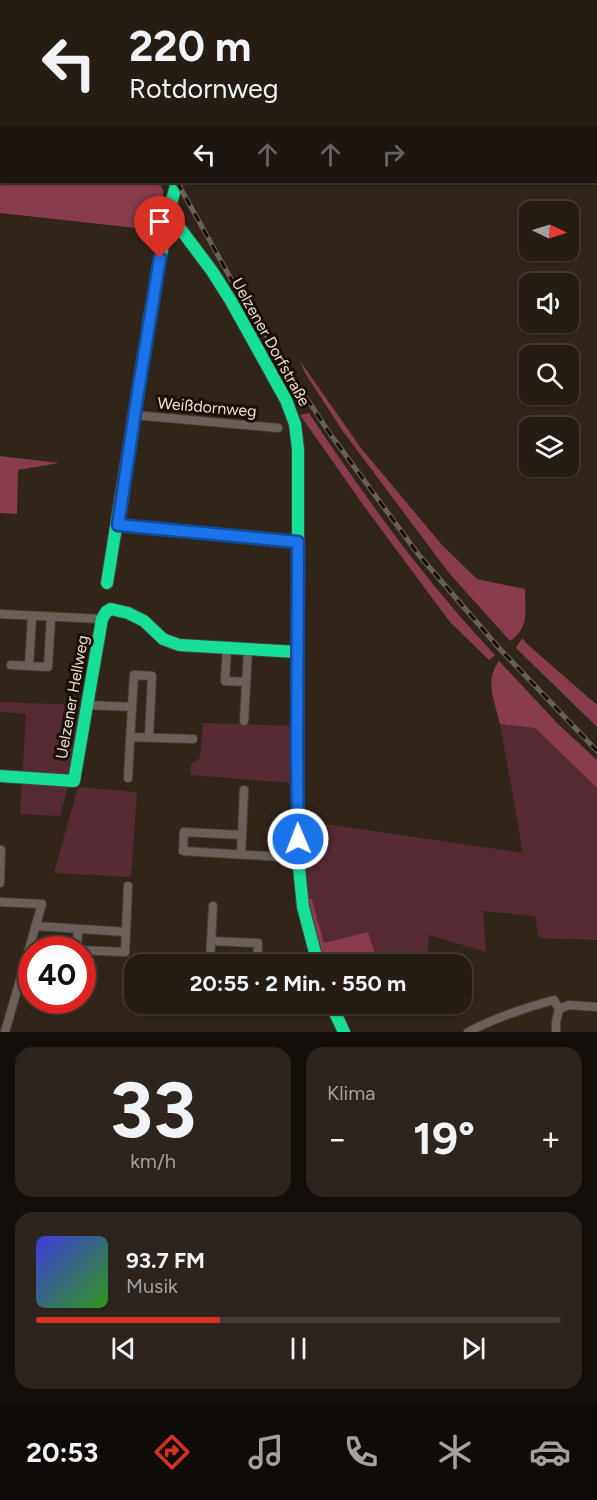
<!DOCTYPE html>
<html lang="de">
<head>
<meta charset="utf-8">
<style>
	:root { --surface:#251c14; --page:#2d251d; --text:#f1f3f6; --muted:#a3a1a0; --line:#423a34; --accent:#d93025 }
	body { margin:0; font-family:Figtree,sans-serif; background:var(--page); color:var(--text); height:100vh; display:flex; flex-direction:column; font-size:22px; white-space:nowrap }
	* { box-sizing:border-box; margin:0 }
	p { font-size:20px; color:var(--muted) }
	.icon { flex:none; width:33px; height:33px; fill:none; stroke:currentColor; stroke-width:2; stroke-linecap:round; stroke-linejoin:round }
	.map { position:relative; height:1032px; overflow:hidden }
	.panel { display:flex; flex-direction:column; gap:15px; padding:15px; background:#140f0b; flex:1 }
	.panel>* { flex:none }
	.guide { position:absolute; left:0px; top:0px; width:597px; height:183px; box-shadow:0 2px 4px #0004,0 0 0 2px var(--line); background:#251c14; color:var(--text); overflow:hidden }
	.needle { width:39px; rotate:94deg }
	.tools { position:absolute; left:519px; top:201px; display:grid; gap:12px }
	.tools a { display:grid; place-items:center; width:60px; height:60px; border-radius:12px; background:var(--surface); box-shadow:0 2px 4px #0004,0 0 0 2px var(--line); font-size:30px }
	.speed { position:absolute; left:18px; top:936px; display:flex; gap:12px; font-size:30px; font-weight:700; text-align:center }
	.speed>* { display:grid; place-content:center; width:78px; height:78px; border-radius:50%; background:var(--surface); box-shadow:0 2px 4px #0004,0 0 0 2px var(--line); line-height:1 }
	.speed .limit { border:9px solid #d22; background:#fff; color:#111 }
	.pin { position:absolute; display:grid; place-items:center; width:51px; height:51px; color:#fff; margin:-62px -26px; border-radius:50% 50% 50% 0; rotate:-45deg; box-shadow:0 0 6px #0007 }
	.pin .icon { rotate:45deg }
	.me { position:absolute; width:66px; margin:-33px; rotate:359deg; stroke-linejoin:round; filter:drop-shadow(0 0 4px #0008) }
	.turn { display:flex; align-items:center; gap:21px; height:126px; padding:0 30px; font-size:27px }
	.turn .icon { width:78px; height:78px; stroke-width:2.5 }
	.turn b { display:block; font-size:42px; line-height:51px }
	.lanes { display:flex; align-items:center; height:57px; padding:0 30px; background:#0003; justify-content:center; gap:30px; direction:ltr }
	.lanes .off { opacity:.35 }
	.big { font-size:45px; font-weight:700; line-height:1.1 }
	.panel .widget { flex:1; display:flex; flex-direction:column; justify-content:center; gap:9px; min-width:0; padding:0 21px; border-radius:18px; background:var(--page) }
	.panel .dial { align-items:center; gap:0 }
	.dial b { font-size:78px; line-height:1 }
	.song { display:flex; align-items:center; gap:18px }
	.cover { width:72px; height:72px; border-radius:9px; background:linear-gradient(135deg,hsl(240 70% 55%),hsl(110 70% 35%)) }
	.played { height:6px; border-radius:3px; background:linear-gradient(90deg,var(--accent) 35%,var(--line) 35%) }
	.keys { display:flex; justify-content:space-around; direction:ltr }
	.heat { display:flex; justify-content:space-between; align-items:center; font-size:33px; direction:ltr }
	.panel .tiles { flex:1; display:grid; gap:15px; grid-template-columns:1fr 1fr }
	.widget:last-child { grid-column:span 2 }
	.trip { position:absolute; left:124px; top:954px; width:348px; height:60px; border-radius:18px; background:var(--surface); box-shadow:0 2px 4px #0004,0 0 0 2px var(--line); font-weight:700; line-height:60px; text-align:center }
	.tabs { display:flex; height:96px; justify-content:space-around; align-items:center; background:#0f0b08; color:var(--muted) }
	.tabs .icon { width:42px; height:42px }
	.tabs .on { color:var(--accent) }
	.tabs b { font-size:27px; color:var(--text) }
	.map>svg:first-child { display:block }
	.green { fill:#562a32 }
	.forest { fill:#893c4d }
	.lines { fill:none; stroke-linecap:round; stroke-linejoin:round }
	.street-casing { stroke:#4a4038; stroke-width:10 }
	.fast-casing { stroke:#4a4038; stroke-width:14 }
	.street { stroke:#6b6059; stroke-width:8 }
	.fast { stroke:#16e098; stroke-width:12 }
	.rail-casing { stroke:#696058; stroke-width:5 }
	.rail { stroke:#1a1008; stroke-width:3; stroke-dasharray:9; stroke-linecap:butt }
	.route-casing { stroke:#114b97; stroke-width:15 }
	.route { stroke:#1a73e8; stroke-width:10 }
	.labels { text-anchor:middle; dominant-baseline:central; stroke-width:6; stroke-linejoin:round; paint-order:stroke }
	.street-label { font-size:16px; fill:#ebdcd1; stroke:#1a1008 }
</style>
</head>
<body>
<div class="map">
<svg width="597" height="1032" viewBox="0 0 597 1032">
	<rect width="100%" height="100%" fill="#31251a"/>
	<path class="green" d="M0,702L81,705L71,775L60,816L20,814L26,714L0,712Z
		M203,723L293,726L290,754L291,783L190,775L191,764L200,758Z
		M500,724L535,728L597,788V940L539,938L535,916L483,911L486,952L429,935L427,964H376H377L324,943L312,899H302L298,820L523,853Z
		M78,787L137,792L131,877L54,873Z"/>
	<path class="forest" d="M0,0H72L73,1L2,2V182H159L163,190V231L0,213Z
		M300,361L361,448L442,545L477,579L525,589C525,611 530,627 510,641L449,573L342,430L305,373Z
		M309,413C365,497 425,581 495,655L489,660L450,622L369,513L300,415Z
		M0,456L59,463L18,470L17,514L0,513Z
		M522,638L527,644L597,705V727L516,648Z
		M499,661L558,724L597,760V788L535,728L500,724C495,702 484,681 499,661Z
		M302,899H312L324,943L368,932L378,964H318Z"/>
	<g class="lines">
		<defs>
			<path id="street" d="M134,415L278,428
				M118,525L298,542
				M0,614L102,619
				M32,616L29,666L48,667L51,617
				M227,648L225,681L246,682
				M11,665L29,666
				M87,705L132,707L128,778
				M132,707L134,675L152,676L149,737
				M244,721L248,649
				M130,737L193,739
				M242,835L244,790
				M0,850H1L0,883
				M241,854L242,835L184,832L183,851L298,858
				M0,902L42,904L5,1032
				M213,906L210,961L277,964
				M36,926L126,932L128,886
				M211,941L258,943L257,963
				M77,949L78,929
				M77,950L125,952L126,932
				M559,1009L569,1005L597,1007
				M468,1032C495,1018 524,1008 554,1000L559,1009
				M556,1032V1022L559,1009"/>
			<path id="fast" d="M185,0V2
				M177,182L170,207L173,219L212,271L231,301L286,400L295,424L298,449V858L303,907L318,964
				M107,583L153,297L164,239L173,219
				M0,776L74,781L102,619L106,612L111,609L128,613L144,621L163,639L179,645L298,652
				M331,1004L344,1032"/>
		</defs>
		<use href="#street" class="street-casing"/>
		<use href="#fast" class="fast-casing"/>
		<use href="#street" class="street"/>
		<use href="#fast" class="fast"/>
		<defs>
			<path id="rail" d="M87,0L88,2
				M177,182L240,295L328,431L418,554L499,648L597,751"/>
		</defs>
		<use href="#rail" class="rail-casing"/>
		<use href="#rail" class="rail"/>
	</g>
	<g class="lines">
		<defs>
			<path id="route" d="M160,258L138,392L118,525L298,542L297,748L298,839"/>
		</defs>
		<use href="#route" class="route-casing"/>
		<use href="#route" class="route"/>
	</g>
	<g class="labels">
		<g class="street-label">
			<text transform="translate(271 342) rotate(61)">Uelzener Dorfstraße</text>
			<text transform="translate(207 407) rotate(5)">Weißdornweg</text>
			<text transform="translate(72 697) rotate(-80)">Uelzener Hellweg</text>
		</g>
	</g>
</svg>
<div class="tools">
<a><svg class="needle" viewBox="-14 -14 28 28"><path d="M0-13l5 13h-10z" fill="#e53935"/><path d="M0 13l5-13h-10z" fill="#a3a1a0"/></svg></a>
<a><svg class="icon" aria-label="sound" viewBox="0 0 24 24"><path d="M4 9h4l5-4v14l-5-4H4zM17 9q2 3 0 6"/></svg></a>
<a><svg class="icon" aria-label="search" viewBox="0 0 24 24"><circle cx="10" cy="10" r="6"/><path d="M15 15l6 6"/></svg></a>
<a><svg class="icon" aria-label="layers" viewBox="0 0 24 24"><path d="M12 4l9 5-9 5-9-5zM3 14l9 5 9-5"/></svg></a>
</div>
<div class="speed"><div class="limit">40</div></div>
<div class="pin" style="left:160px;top:258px;background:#d93025"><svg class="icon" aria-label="arrive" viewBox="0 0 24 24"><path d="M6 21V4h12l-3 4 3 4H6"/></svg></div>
<svg class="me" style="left:298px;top:839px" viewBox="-20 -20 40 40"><circle r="17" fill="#1a73e8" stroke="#fff" stroke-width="3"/><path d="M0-11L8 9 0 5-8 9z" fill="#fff"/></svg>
<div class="trip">20:55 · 2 Min. · 550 m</div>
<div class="guide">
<div class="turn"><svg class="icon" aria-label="left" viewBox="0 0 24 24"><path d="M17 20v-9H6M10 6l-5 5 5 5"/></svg><div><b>220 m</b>Rotdornweg</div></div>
<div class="lanes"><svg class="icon" aria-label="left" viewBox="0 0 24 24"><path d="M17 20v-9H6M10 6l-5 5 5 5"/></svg><svg class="icon off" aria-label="ahead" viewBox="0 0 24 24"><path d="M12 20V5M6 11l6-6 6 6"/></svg><svg class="icon off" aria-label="ahead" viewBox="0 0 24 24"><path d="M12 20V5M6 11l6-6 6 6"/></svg><svg class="icon off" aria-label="right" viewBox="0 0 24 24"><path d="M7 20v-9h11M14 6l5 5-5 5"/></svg></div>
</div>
</div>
<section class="panel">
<div class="tiles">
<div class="widget dial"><b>33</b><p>km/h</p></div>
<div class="widget"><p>Klima</p>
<div class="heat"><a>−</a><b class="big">19°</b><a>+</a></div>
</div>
<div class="widget">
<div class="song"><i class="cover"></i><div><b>93.7 FM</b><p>Musik</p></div></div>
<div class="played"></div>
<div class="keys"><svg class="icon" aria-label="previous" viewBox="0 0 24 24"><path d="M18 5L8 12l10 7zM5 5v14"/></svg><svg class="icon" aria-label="pause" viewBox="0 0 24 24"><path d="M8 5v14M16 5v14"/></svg><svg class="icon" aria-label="next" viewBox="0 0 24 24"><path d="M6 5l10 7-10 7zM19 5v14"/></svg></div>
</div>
</div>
</section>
<nav class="tabs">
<b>20:53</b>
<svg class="icon on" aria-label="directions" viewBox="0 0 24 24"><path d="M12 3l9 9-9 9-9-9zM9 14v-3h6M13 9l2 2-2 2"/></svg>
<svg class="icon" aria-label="music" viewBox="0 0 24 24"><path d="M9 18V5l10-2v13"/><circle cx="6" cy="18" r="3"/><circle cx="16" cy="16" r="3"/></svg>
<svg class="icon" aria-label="phone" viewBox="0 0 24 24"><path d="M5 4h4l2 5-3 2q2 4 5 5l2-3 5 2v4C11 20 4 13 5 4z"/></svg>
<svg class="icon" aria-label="climate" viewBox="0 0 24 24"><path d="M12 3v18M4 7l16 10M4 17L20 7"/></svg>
<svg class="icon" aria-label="car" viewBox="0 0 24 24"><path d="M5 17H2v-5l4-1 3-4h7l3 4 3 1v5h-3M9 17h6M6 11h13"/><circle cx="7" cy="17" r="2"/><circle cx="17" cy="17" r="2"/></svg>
</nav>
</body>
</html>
